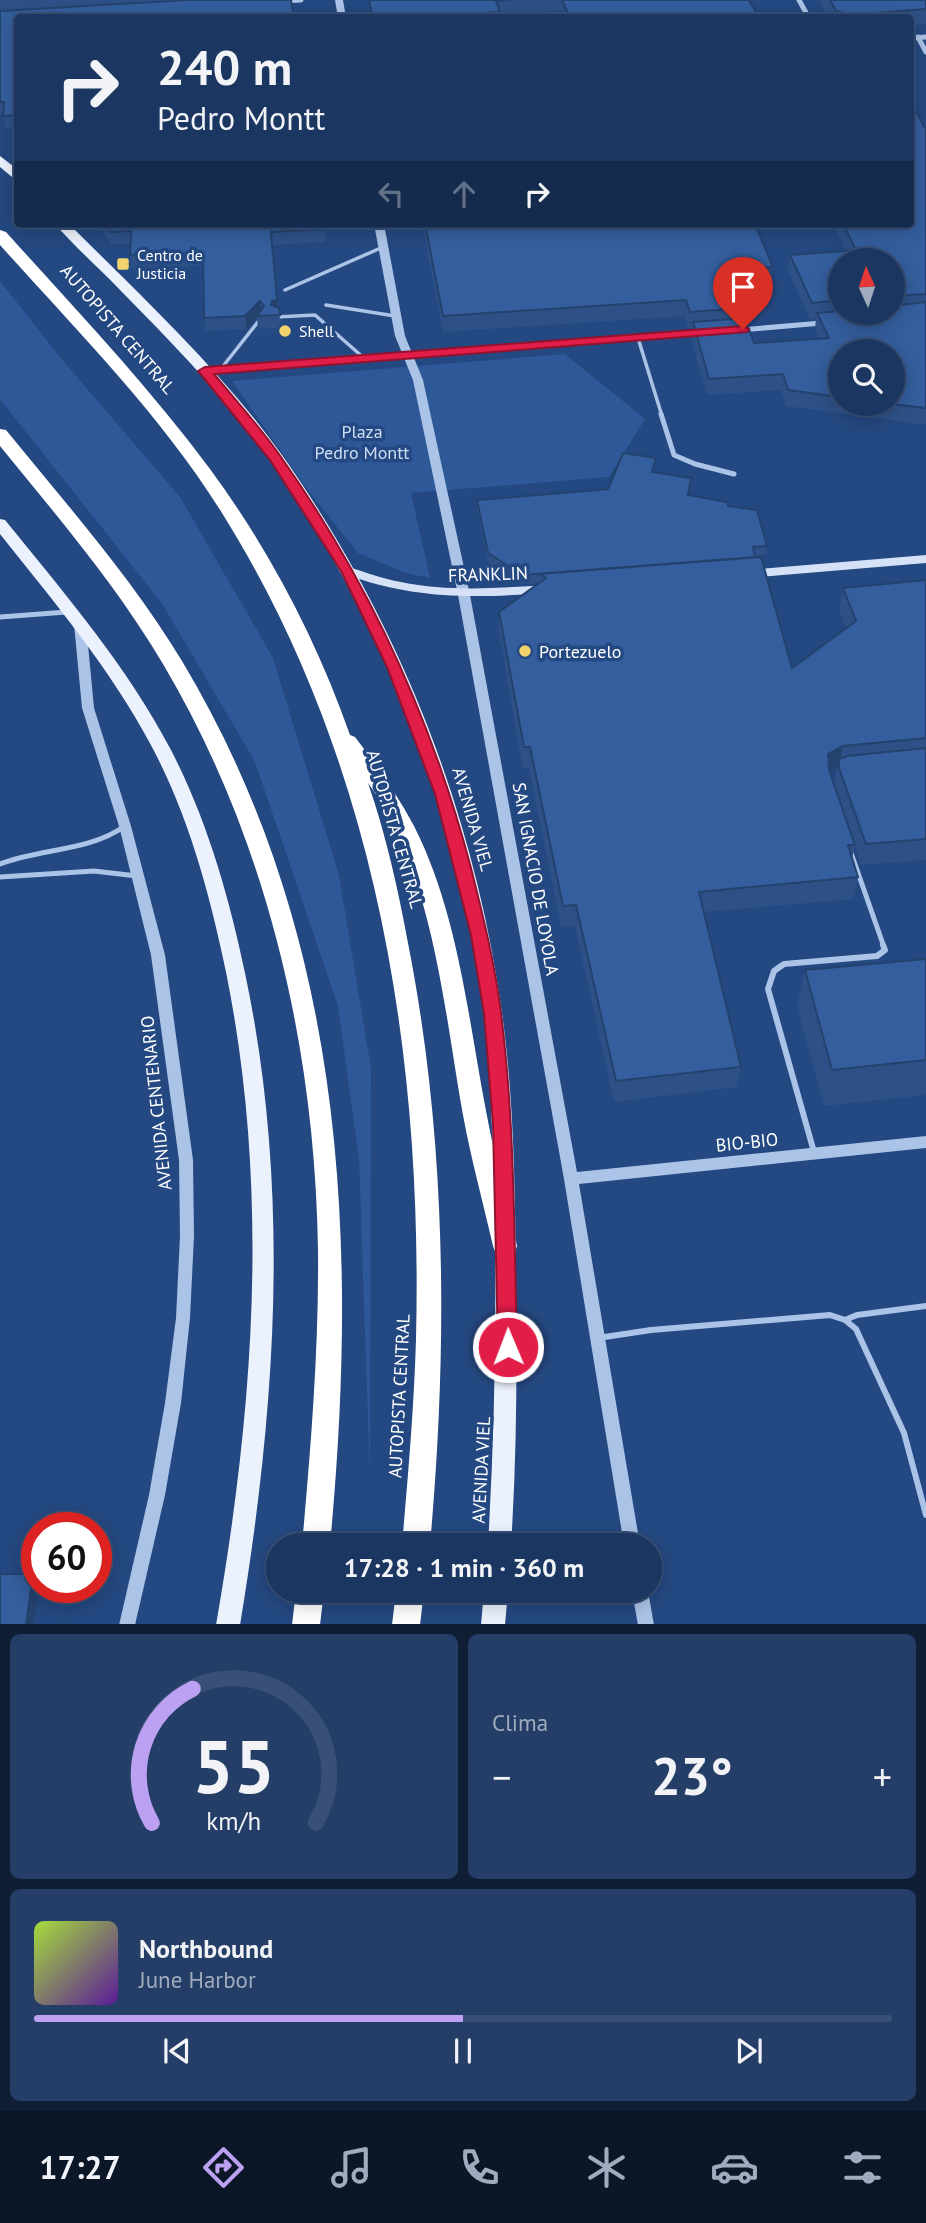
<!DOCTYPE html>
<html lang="es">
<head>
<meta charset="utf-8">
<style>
	:root { --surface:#1b3661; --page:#243e67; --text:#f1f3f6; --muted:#a0abbd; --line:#395076; --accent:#bca0f2 }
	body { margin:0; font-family:"PT Sans",sans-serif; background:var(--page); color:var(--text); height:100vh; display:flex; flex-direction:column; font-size:26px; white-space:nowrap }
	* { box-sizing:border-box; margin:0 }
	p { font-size:23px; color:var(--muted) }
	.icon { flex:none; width:38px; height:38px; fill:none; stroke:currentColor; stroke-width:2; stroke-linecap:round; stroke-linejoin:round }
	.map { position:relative; height:1624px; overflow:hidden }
	.drawer { display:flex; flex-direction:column; gap:10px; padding:10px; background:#0f1e35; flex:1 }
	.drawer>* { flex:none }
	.banner { position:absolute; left:14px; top:14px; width:900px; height:214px; border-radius:7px; box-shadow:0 4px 18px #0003,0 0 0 2px var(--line); background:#1b3661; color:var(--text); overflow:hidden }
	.needle { width:46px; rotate:357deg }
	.controls { position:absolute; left:828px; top:248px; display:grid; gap:14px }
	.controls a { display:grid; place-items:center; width:77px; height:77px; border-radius:50%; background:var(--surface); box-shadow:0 4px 18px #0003,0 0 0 2px var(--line); font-size:35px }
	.speed { position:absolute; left:21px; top:1512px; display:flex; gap:14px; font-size:35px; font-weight:700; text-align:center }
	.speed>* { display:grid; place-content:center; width:91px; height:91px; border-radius:50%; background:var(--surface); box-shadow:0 4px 18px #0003,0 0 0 2px var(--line); line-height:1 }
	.speed .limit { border:10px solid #d22; background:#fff; color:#111 }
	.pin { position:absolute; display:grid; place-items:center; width:60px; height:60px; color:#fff; margin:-72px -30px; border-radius:50% 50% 50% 0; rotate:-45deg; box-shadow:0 0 7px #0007 }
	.pin .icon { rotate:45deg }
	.me { position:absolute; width:77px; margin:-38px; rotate:359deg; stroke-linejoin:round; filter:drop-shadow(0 0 5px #0008) }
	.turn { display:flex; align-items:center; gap:24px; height:147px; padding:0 28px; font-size:32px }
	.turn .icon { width:91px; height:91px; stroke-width:2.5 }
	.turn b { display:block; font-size:49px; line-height:60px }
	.lanes { display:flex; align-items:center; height:66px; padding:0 28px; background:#0003; justify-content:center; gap:35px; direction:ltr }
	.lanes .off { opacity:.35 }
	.big { font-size:52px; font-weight:700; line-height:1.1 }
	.drawer .widget { flex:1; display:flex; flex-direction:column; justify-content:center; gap:10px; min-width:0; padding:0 24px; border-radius:10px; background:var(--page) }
	.drawer .dial { align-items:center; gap:0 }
	.dial svg { height:182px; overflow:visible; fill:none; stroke:var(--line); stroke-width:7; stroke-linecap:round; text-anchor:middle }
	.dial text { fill:var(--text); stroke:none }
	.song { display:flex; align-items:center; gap:21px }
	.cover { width:84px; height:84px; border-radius:10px; background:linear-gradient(135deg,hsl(80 70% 55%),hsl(270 70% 35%)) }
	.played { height:7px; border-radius:4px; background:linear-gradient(90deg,var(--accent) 50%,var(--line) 50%) }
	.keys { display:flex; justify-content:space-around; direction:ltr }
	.heat { display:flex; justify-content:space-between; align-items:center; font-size:38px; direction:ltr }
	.drawer .tiles { flex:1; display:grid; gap:10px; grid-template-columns:1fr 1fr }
	.widget:last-child { grid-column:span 2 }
	.trip { position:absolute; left:266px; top:1533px; width:396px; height:70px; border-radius:35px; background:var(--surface); box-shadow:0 4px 18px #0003,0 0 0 2px var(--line); font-weight:700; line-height:70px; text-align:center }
	.menu { display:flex; height:112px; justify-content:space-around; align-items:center; background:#0b1627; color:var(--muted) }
	.menu .icon { width:49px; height:49px }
	.menu .selected { color:var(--accent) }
	.menu b { font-size:32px; color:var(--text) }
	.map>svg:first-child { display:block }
	.green { fill:#2e5898 }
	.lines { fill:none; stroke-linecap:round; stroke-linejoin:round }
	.service-far2 { stroke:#abc3e7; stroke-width:3.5 }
	.service-far1 { stroke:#abc3e7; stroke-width:5 }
	.service { stroke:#abc3e7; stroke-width:6 }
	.minor { stroke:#abc3e7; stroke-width:5 }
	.tertiary { fill:#abc3e7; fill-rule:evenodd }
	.secondary { fill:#d5e1f6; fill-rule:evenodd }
	.primary { fill:#ecf2fd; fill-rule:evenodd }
	.motorway { fill:#fff; fill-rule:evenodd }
	.wall { fill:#2d5187; fill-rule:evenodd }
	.shaded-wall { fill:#24426e }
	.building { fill:#345e9d; stroke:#24426e; stroke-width:2 }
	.route { fill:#e11d48; stroke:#92132f; stroke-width:2 }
	.poi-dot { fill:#f1d26e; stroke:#244881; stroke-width:2.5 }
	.labels { text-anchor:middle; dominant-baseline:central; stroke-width:7; stroke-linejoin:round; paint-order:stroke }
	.far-poi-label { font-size:16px; fill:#fff; stroke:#244881; text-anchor:start }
	.street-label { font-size:18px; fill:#fff; stroke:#244881 }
	.park-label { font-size:18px; fill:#cedef5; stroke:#244881 }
	.poi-label { font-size:18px; fill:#fff; stroke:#244881; text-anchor:start }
</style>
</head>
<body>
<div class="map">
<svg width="926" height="1625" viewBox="0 0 926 1625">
	<rect width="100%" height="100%" fill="#244881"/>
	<path class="green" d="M0,281L60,357L180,497L273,658L339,875L371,1068L370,1475L359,1160L338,1006L255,762L163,605L0,399Z
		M565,354L645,419L609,477L411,493L430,578L406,573L358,553L310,493L232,381Z"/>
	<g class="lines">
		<path class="service-far2" d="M285,290L383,247
			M326,305L395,316
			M276,317L315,315L365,359
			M638,338L662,416
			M220,370L261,318"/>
		<path class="service-far1" d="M661,414L674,455L695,464L734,474
			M0,617L67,612
			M850,850L884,947
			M0,864C41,848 88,852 125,826
			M0,877L94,871L137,876"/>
		<path class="service" d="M814,1152L768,989L774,971L784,964L877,956L885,950L883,945
			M845,1320L857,1315L926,1306
			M598,1338L651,1330L830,1315L845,1320L856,1329L904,1433L926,1515"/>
		<path class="minor" d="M799,0L809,18
			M284,1L301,0
			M918,37L926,52
			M910,38L926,37
			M740,330L822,323
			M206,371L700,333"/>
		<path class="tertiary" d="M335,0H343L346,18H338Z
			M374,224H384L405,336L423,380L470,595L577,1172L926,1136V1148L579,1184L640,1545H624L564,1179L458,595L413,380L395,336Z
			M80,620L86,624L94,708L131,826L165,955L193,1160L194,1236L190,1318L181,1403L165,1495L135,1625H119L149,1495L165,1403L176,1318L180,1236L179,1160L151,955L119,826L82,708L74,624Z
			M632,1591H648L654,1625H638Z"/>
		<path class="secondary" d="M926,555V563L746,578L740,574L746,570Z
			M348,567C366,572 382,579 401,582C449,592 499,588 548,585L554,589L548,593C470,598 418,600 344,574L342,571Z"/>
		<path class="primary" d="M0,156L18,170V182L0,167Z
			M55,224H69C143,298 221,370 282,455C399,621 474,811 502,1013C514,1099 515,1188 516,1275C517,1365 517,1455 511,1545H488C495,1426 497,1307 494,1188C492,1130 491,1071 484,1013C458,815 386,625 271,461C228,400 174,345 122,292C100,269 76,248 55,224Z
			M0,519L5,520C65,594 127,666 171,750C207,820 229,896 245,973C291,1190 276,1408 240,1625H216C254,1407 270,1190 226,972C210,895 189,817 152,747C111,669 54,602 0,534Z
			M484,1591H508L505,1625H481Z"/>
		<path class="motorway" d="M0,230L6,232C75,309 148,385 210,469C269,549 317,641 350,735L355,737C377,766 397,794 414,826C459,915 468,1019 487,1116C495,1160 507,1203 517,1246L514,1254L505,1257L496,1254L493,1246C483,1202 471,1159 463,1115C444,1010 433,871 368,783C386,835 398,889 408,943C447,1141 448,1344 430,1545H402C408,1476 414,1408 416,1339C423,1052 376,759 222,513C161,415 77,331 0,245Z
			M0,429L6,430C67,505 132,578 182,661C345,933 359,1237 330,1545H302C311,1446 319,1348 318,1249C315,1047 267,839 163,664C117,586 57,516 0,446Z
			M296,1591H324L320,1625H292Z
			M396,1591H424L420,1625H392Z"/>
	</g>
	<path class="wall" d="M0,0H291L18,18V128H6L3,114H0Z
		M369,0H749L759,18H562L559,11L500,16V18H370Z
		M819,0H926V24L910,26V18H829Z
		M926,130V424H920L786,406L781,390L707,395L691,339L692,328H688L685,316L443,332L422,224H755L773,267L771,283L734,286L742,308L740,319L754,343L819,338L815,329L816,318L810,319L788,271L790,255L846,251L833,224H910ZM840,261H892V313H840ZM840,352L892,404H840Z
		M86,224H325L326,242L272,245L281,328L258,329L257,318L247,329L206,331L204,318V266L131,268L130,255V244H111L98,226L87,227Z
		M656,458L653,472L689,495L728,506L767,546L766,555L755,556L792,668L846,628L839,609L843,588L926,580V860L861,865L855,846L852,858L858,877L854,899L704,912L741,1067L737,1087L614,1102L575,926L561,927L529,768L523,769L499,634V612L539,583L522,584L488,562L477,509V500L608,489ZM837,768L835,780V788L830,772Z
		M926,959V1095L824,1106L797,1007L805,970Z"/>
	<path class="shaded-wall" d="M277,300L278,312L271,305L272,301Z
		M260,301L261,314L257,316V318L247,329L245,316Z
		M843,746L839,766V759L837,768L824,775L828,754Z
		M33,1574L37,1583V1587L39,1588L33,1625H26Z"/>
	<path class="building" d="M187,0H291L294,18H18V115L3,116L4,102H0V11Z
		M369,0H511L496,1L500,12L472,14L473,18H373Z
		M562,0H749L759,18H570Z
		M830,0H926V9L851,15L836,11Z
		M910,100L926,130V294L892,296V261H840V300L812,303L790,255L856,250L843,224H910Z
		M104,224H325L326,229L271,232L277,300L272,301L271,305L279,308L280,315L257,316L264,306L260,301L245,316L204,318L203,253L130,255L131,231L110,232Z
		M425,224H755L773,267L728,270L742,308L690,312L686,300L443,316Z
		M926,302V408L892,404V352H840V397L788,390L783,374L709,379L693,322L745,318L754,343L829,338L817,313L840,311V313H892V306Z
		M623,453L656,458L652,472L691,478L688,495L727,502L728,506L757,510L767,546L753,547L755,557L522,575L488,553L477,500L608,489Z
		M761,557L792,668L856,621L843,588L926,580V738L843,746L828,754L829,770L855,845H848L858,877L699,892L741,1067L616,1081L576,905L563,906L530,747H524L499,612L546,578L540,574Z
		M926,748V839L866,844L839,768V759L847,756Z
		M926,959V1060L832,1070L805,970Z
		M0,1574H33L26,1625H0Z"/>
	<path class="route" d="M743,326L749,329L747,332L214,374C237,402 261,428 281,457C369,582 432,720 471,868C483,916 495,964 501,1013C515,1124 514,1236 517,1347L515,1353L508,1356L501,1353L498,1347L493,1124L484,1013L471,935L435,794L387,667L341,571L270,460L198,371L205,367Z"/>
	<g class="poi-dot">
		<rect x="116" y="257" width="14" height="14" rx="3.5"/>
		<circle cx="285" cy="331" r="7"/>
		<circle cx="525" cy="651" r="7"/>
	</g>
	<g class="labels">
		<g class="far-poi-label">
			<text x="137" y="255">Centro de<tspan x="137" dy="18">Justicia</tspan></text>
			<text x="299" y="331">Shell</text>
		</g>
		<g class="street-label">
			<text transform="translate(118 329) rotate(49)">AUTOPISTA CENTRAL</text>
			<text transform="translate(488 574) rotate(-2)">FRANKLIN</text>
			<text transform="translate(473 819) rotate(74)">AVENIDA VIEL</text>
			<text transform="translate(395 829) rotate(74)">AUTOPISTA CENTRAL</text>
			<text transform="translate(536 879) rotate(80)">SAN IGNACIO DE LOYOLA</text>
			<text transform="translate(156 1103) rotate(-96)">AVENIDA CENTENARIO</text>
			<text transform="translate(747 1142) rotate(-6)">BIO-BIO</text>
			<text transform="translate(399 1396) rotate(-87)">AUTOPISTA CENTRAL</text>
			<text transform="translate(481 1470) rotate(-87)">AVENIDA VIEL</text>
		</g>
		<g class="park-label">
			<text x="362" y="431">Plaza<tspan x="362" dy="21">Pedro Montt</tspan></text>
		</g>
		<g class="poi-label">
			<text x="539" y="651">Portezuelo</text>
		</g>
	</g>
</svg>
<div class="controls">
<a><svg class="needle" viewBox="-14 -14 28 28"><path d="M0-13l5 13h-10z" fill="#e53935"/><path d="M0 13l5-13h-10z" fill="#a0abbd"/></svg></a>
<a><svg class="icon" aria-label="search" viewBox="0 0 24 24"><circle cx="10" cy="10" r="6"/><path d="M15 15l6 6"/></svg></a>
</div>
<div class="speed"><div class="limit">60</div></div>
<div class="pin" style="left:743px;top:329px;background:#d93025"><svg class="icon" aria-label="arrive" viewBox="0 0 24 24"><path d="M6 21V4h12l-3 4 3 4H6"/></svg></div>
<svg class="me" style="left:508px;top:1347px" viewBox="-20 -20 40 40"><circle r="17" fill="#e11d48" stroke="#fff" stroke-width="3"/><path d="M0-11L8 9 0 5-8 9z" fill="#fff"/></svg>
<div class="trip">17:28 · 1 min · 360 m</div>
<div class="banner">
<div class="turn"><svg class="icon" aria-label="right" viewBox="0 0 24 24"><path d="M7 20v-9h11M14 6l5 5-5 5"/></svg><div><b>240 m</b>Pedro Montt</div></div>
<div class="lanes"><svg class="icon off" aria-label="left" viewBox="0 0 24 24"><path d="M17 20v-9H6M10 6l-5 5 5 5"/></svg><svg class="icon off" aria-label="ahead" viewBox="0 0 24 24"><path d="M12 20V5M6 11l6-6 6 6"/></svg><svg class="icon" aria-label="right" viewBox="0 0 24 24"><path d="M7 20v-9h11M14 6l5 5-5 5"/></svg></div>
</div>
</div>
<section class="drawer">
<div class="tiles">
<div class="widget dial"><svg viewBox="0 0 100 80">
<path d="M14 69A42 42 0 1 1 86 69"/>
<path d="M14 69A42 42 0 0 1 32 10" stroke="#bca0f2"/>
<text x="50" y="56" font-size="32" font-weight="700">55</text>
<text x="50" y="72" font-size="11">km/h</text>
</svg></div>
<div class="widget"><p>Clima</p>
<div class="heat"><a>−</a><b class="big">23°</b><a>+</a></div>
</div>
<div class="widget">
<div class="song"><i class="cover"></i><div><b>Northbound</b><p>June Harbor</p></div></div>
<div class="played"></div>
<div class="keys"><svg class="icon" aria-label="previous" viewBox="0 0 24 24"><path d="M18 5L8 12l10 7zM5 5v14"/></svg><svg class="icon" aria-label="pause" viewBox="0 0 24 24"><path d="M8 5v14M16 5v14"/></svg><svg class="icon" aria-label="next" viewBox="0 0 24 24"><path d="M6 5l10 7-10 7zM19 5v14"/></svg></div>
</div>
</div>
</section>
<nav class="menu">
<b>17:27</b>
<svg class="icon selected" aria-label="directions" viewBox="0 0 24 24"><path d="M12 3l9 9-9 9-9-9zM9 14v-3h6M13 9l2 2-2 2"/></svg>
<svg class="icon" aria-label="music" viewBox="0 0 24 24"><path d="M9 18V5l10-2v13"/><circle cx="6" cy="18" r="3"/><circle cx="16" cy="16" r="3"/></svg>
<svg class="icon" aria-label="phone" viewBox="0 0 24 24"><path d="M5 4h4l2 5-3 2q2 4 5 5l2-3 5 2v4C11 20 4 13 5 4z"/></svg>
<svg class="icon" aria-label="climate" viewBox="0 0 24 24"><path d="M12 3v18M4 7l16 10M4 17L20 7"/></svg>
<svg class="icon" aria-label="car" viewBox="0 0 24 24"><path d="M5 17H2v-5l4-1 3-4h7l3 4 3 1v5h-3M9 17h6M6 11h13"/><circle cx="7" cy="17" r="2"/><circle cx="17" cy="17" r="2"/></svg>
<svg class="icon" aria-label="filters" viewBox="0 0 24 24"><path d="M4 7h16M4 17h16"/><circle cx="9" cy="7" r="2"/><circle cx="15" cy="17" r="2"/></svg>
</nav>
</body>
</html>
